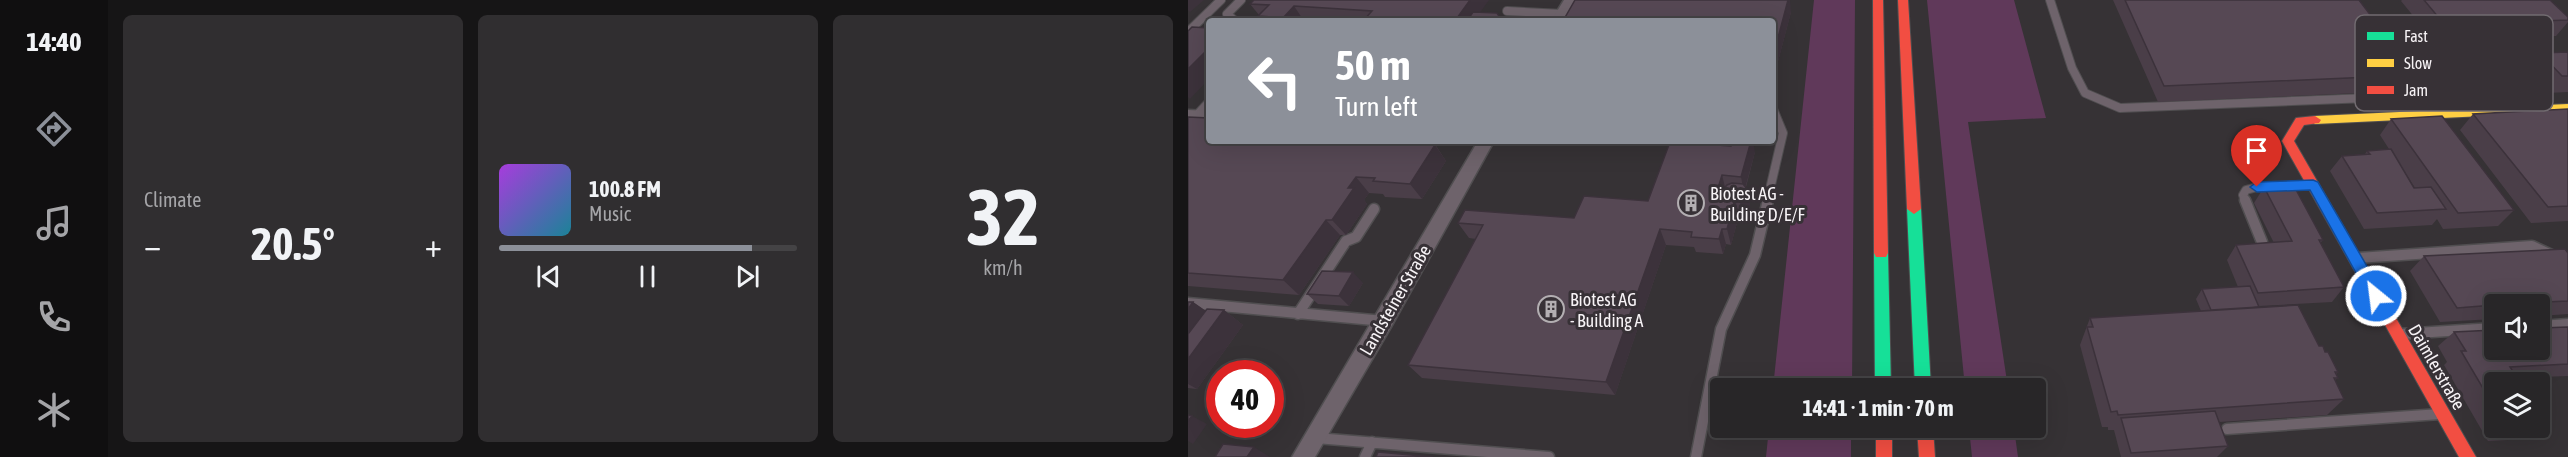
<!DOCTYPE html>
<html lang="en">
<head>
<meta charset="utf-8">
<style>
	:root { --surface:#282628; --page:#302e30; --text:#f1f3f6; --muted:#a5a5a8; --line:#444345; --accent:#8c9099 }
	body { margin:0; font-family:"Asap Condensed",sans-serif; background:var(--page); color:var(--text); height:100vh; display:flex; flex-direction:column; font-size:22px; white-space:nowrap }
	* { box-sizing:border-box; margin:0 }
	p { font-size:20px; color:var(--muted) }
	.icon { flex:none; width:33px; height:33px; fill:none; stroke:currentColor; stroke-width:2; stroke-linecap:round; stroke-linejoin:round }
	.map { position:relative; flex:1; overflow:hidden }
	.details { display:flex; flex-direction:column; gap:15px; padding:15px; background:#161516; width:1080px }
	.details>* { flex:none }
	.guide { position:absolute; left:18px; top:18px; width:570px; height:126px; border-radius:6px; box-shadow:0 6px 24px #0002,0 0 0 2px var(--line); background:#8c9099; color:#fff; overflow:hidden }
	.tools { position:absolute; left:1296px; top:294px; display:grid; gap:12px }
	.tools a { display:grid; place-items:center; width:66px; height:66px; border-radius:6px; background:var(--surface); box-shadow:0 6px 24px #0002,0 0 0 2px var(--line); font-size:30px }
	.speed { position:absolute; left:18px; top:360px; display:flex; gap:12px; font-size:30px; font-weight:700; text-align:center }
	.speed>* { display:grid; place-content:center; width:78px; height:78px; border-radius:50%; background:var(--surface); box-shadow:0 6px 24px #0002,0 0 0 2px var(--line); line-height:1 }
	.speed .limit { border:9px solid #d22; background:#fff; color:#111 }
	.pin { position:absolute; display:grid; place-items:center; width:51px; height:51px; color:#fff; margin:-62px -26px; border-radius:50% 50% 50% 0; rotate:-45deg; box-shadow:0 0 6px #0007 }
	.pin .icon { rotate:45deg }
	.me { position:absolute; width:66px; margin:-33px; rotate:331deg; stroke-linejoin:round; filter:drop-shadow(0 0 4px #0008) }
	.turn { display:flex; align-items:center; gap:21px; height:126px; padding:0 30px; font-size:27px }
	.turn .icon { width:78px; height:78px; stroke-width:2.5 }
	.turn b { display:block; font-size:42px; line-height:51px }
	.big { font-size:45px; font-weight:700; line-height:1.1 }
	.details .tile { flex:1; display:flex; flex-direction:column; justify-content:center; gap:9px; min-width:0; padding:0 21px; border-radius:9px; background:var(--page) }
	.details .dial { align-items:center; gap:0 }
	.dial b { font-size:78px; line-height:1 }
	.song { display:flex; align-items:center; gap:18px }
	.cover { width:72px; height:72px; border-radius:9px; background:linear-gradient(135deg,hsl(280 70% 55%),hsl(190 70% 35%)) }
	.played { height:6px; border-radius:3px; background:linear-gradient(90deg,var(--accent) 85%,var(--line) 85%) }
	.keys { display:flex; justify-content:space-around; direction:ltr }
	.heat { display:flex; justify-content:space-between; align-items:center; font-size:33px; direction:ltr }
	.details .tiles { flex:1; display:grid; gap:15px; grid-template-columns:repeat(3,1fr) }
	.trip { position:absolute; left:522px; top:378px; width:336px; height:60px; border-radius:6px; background:var(--surface); box-shadow:0 6px 24px #0002,0 0 0 2px var(--line); font-weight:700; line-height:60px; text-align:center }
	main { display:flex; flex:1; min-height:0 }
	.tab-bar { display:flex; flex-direction:column; width:108px; justify-content:space-around; align-items:center; background:#100f10; color:var(--muted) }
	.tab-bar .icon { width:42px; height:42px }
	.tab-bar .selected { color:var(--accent) }
	.tab-bar b { font-size:27px; color:var(--text) }
	.map>svg:first-child { display:block }
	.green { fill:#60395a }
	.lines { fill:none; stroke-linecap:round; stroke-linejoin:round }
	.lane-far1-casing { stroke:#504e50; stroke-width:10 }
	.lane-casing { stroke:#504e50; stroke-width:13 }
	.street-casing { stroke:#504e50; stroke-width:3 }
	.fast-casing { stroke:#504e50; stroke-width:2 }
	.slow-casing { stroke:#504e50; stroke-width:2 }
	.jam-casing { stroke:#504e50; stroke-width:2 }
	.lane-far1 { stroke:#6e636b; stroke-width:8 }
	.lane { stroke:#6e636b; stroke-width:10 }
	.street { fill:#6e636b; fill-rule:evenodd }
	.fast { fill:#16e098; fill-rule:evenodd }
	.slow { fill:#ffcf43; fill-rule:evenodd }
	.jam { fill:#f24e42; fill-rule:evenodd }
	.wall { fill:#4a3e48; fill-rule:evenodd }
	.shaded-wall { fill:#3c323b }
	.building { fill:#564854; stroke:#3c323b; stroke-width:1.5 }
	.route { fill:#1a73e8; stroke:#114b97; stroke-width:1.5 }
	.labels { text-anchor:middle; dominant-baseline:central; stroke-width:6; stroke-linejoin:round; paint-order:stroke }
	.poi-label { font-size:18px; fill:#f7f3f6; stroke:#373136; text-anchor:start }
	.street-label { font-size:18px; fill:#f7f3f6; stroke:#373136 }
	.key { fill:#373136; stroke:#716b70; stroke-width:1.5 }
	.key-label { font-size:16px; fill:#f7f3f6 }
</style>
</head>
<body>
<main>
<nav class="tab-bar">
<b>14:40</b>
<svg class="icon selected" aria-label="directions" viewBox="0 0 24 24"><path d="M12 3l9 9-9 9-9-9zM9 14v-3h6M13 9l2 2-2 2"/></svg>
<svg class="icon" aria-label="music" viewBox="0 0 24 24"><path d="M9 18V5l10-2v13"/><circle cx="6" cy="18" r="3"/><circle cx="16" cy="16" r="3"/></svg>
<svg class="icon" aria-label="phone" viewBox="0 0 24 24"><path d="M5 4h4l2 5-3 2q2 4 5 5l2-3 5 2v4C11 20 4 13 5 4z"/></svg>
<svg class="icon" aria-label="climate" viewBox="0 0 24 24"><path d="M12 3v18M4 7l16 10M4 17L20 7"/></svg>
</nav>
<section class="details">
<div class="tiles">
<div class="tile"><p>Climate</p>
<div class="heat"><a>−</a><b class="big">20.5°</b><a>+</a></div>
</div>
<div class="tile">
<div class="song"><i class="cover"></i><div><b>100.8 FM</b><p>Music</p></div></div>
<div class="played"></div>
<div class="keys"><svg class="icon" aria-label="previous" viewBox="0 0 24 24"><path d="M18 5L8 12l10 7zM5 5v14"/></svg><svg class="icon" aria-label="pause" viewBox="0 0 24 24"><path d="M8 5v14M16 5v14"/></svg><svg class="icon" aria-label="next" viewBox="0 0 24 24"><path d="M6 5l10 7-10 7zM19 5v14"/></svg></div>
</div>
<div class="tile dial"><b>32</b><p>km/h</p></div>
</div>
</section>
<div class="map">
<svg width="1380" height="457" viewBox="0 0 1380 457">
	<rect width="100%" height="100%" fill="#363235"/>
	<path class="green" d="M626,0H667L664,388H585Z
		M739,0H826L858,118L780,122L820,388H777Z
		M581,428H663V457H578Z
		M781,428H826L830,457H784Z"/>
	<g class="lines">
		<defs>
			<path id="lane-far1" d="M862,0L884,68L897,93L932,108L1230,96L1215,76
				M319,11L375,14
				M47,21L39,14L53,0
				M0,32L33,0
				M8,116L21,102
				M579,202L595,133L585,109
				M1058,202L1055,195L1058,190L1069,187L1123,185"/>
			<path id="lane" d="M1057,200L1074,242
				M1170,258L1344,246L1372,259L1380,267
				M0,303L196,321
				M110,314L158,241L168,237L186,209
				M1352,326L1380,324
				M1213,334L1306,328
				M1039,429L1252,414
				M128,438L361,457
				M177,457L184,442
				M508,457L533,329L567,255L580,200"/>
			<path id="street" d="M376,0H390L377,21H363Z
				M0,110L21,111V123L0,122Z
				M290,141H306L203,327L127,457H104Z"/>
			<path id="fast" d="M726,204L733,209L743,388H727L719,209Z
				M693,247L698,249L700,253L703,388H687L686,253L688,249Z"/>
			<path id="slow" d="M1380,104V112L1127,124L1121,120L1127,116Z"/>
			<path id="jam" d="M685,0H695L700,253L698,257H688L686,253Z
				M710,0H720L733,209L726,214L719,209Z
				M1127,116L1133,120L1131,123L1116,125L1106,141L1288,457H1271L1094,141L1108,118Z
				M688,428H704V457H688Z
				M729,428H745L747,457H731Z"/>
		</defs>
		<use href="#lane-far1" class="lane-far1-casing"/>
		<use href="#lane" class="lane-casing"/>
		<use href="#street" class="street-casing"/>
		<use href="#fast" class="fast-casing"/>
		<use href="#slow" class="slow-casing"/>
		<use href="#jam" class="jam-casing"/>
		<use href="#lane-far1" class="lane-far1"/>
		<use href="#lane" class="lane"/>
		<use href="#street" class="street"/>
		<use href="#fast" class="fast"/>
		<use href="#slow" class="slow"/>
		<use href="#jam" class="jam"/>
	</g>
	<path class="wall" d="M925,0H1171L1228,75L1217,91L970,102Z
		M1214,0H1362L1380,17V22L1368,36L1310,38L1338,69L1352,53L1380,52V92L1359,93L1346,78L1332,94L1288,97L1284,92L1276,101L1252,103L1239,87L1246,78H1234L1210,47L1217,36L1241,35L1213,1ZM1262,39L1255,49L1247,40ZM1265,69L1269,74H1261Z
		M62,4L309,13L314,21H73L70,16L71,15Z
		M603,12L588,69H585V21H375Z
		M1380,109V221L1343,223L1272,130L1285,114Z
		M0,117L245,141L258,161L234,199L197,197L195,194L181,193L176,200L179,204L158,235H152L111,295L0,286Z
		M1203,119L1326,210L1310,226L1255,229L1249,219L1244,225L1176,229L1142,171L1154,156L1177,154L1179,151L1201,149L1192,135ZM1213,167L1220,177L1227,188H1226Z
		M567,152L558,187L562,201V206L554,213H551V215L543,245L538,244L535,254L508,252L506,247L478,245L427,395L234,378L220,365L288,239L281,238L270,223L386,218L460,201Z
		M1076,187L1135,240L1132,243L1156,287L1144,302L1071,306L1137,352L1150,372L1148,374L1150,378L1147,380L1156,399L1139,415L1031,422L1040,446L1029,457H933L926,430H920V427H914L892,345L902,318L1013,311L1008,299L1014,289L1050,287L1039,260L1048,245L1086,243L1066,203Z
		M1380,253V314L1352,316V304H1306V319L1252,322L1222,271L1236,256Z
		M175,283L161,306L130,304L119,294Z
		M0,302H5L18,311L36,310L55,325L9,389L0,388Z
		M1380,327V376L1329,378L1306,382V428L1360,427L1339,439L1300,441L1256,365L1259,362L1250,346L1266,332Z"/>
	<path class="shaded-wall" d="M0,0H16L2,12L0,10Z
		M282,0H301L286,21H267Z
		M600,0H602L603,12L588,69L586,53Z
		M106,6L116,21H97L95,18Z
		M21,48V79L2,99L0,97V69Z
		M563,141H565L567,152L556,192L553,177Z
		M247,145L258,161L234,199L222,184Z
		M534,175L538,191L533,192L535,201L527,198Z
		M168,177L181,193L176,200L179,204L158,235L144,220L160,188Z
		M560,190L562,201V206L554,213L552,202Z
		M547,199L551,215L543,245L539,229Z
		M138,220L152,235L111,295L95,280Z
		M472,229L478,245L427,395L418,382Z
		M534,229L538,244L535,254L531,239Z
		M165,272L175,283L161,306L151,296Z
		M5,302L25,316L0,349V309Z
		M36,310L55,325L9,389L0,384V359Z
		M4,416L19,424L5,444L0,441V421Z
		M66,447L82,457H59Z"/>
	<path class="building" d="M66,0H282L267,21H175L184,11L106,6L95,18L70,16L81,5L62,4Z
		M387,0H600L586,53H585V21H515V19L495,18L493,21H375Z
		M937,0H1171L1228,75L976,86Z
		M1236,0H1362L1380,17V20L1256,24Z
		M285,12L309,13L314,21H279Z
		M4,27L21,28V48L0,69V31Z
		M1380,52V76H1374L1352,53Z
		M1380,109V206L1360,207L1285,114Z
		M1254,116L1326,210L1270,213L1203,119Z
		M0,117L21,118V141H245L247,145L222,184L185,181L187,178L168,177L160,188H166L144,220H138L95,280L0,273Z
		M544,141H563L553,177L534,175L527,198L547,199L539,229H534L531,239L503,237L504,232L472,229L418,382L220,365L295,225L270,223L277,210L386,218L396,196L460,201L482,142L543,146Z
		M1203,149L1226,188L1243,187L1258,209L1189,213L1154,156L1182,154L1179,151Z
		M544,183L555,184L560,190V195L552,202H548L547,199L535,198L533,192L539,185Z
		M1106,186L1135,240H1131L1156,287L1070,293L1048,245L1104,241L1076,187Z
		M1377,249L1380,253V301L1306,304V305L1269,308L1236,256Z
		M134,271L165,272L151,296L119,294Z
		M1062,286L1071,307L1023,310L1014,289Z
		M0,302H5L0,309Z
		M1110,305L1131,346H1135L1137,352H1140L1150,372H1147L1150,378H1146L1156,399L930,415L929,411L923,412L899,327H905L902,318Z
		M19,309L36,310L0,359V334Z
		M1380,327V364L1322,367L1332,382H1306V407L1273,351H1278L1266,332L1306,330V350H1352V328Z
		M1027,411L1040,446L943,453L933,418Z
		M1352,413L1360,427L1320,429L1319,428H1352Z
		M0,415L4,416L0,421Z
		M35,444L66,447L59,457H27Z
		M190,452L245,457H188Z"/>
	<path class="route" d="M1125,180L1130,182L1194,292L1196,296L1194,300L1188,302L1183,300L1122,190L1069,192L1062,187L1069,182Z"/>
	<defs>
		<symbol id="building-ring" viewBox="-11 -11 22 22"><circle r="9.5" fill="#373136" stroke="#b3afb2" stroke-width="1.5"/><path d="M-4-6H4V6H1V3H-1V6H-4ZM-2.5-4.3h1.7v1.8h-1.7ZM.8-4.3h1.7v1.8H.8ZM-2.5-1h1.7V.8h-1.7ZM.8-1h1.7V.8H.8Z" fill="#b3afb2"/></symbol>
	</defs>
	<g fill-rule="evenodd">
		<use href="#building-ring" x="488" y="188" width="30" height="30"/>
		<use href="#building-ring" x="348" y="294" width="30" height="30"/>
	</g>
	<g class="labels">
		<g class="poi-label">
			<text x="522" y="193">Biotest AG -<tspan x="522" dy="21">Building D/E/F</tspan></text>
			<text x="382" y="299">Biotest AG<tspan x="382" dy="21">- Building A</tspan></text>
		</g>
		<g class="street-label">
			<text transform="translate(207 300) rotate(-60)">Landsteiner Straße</text>
			<text transform="translate(1249 367) rotate(60)">Daimlerstraße</text>
		</g>
	</g>
	<rect x="1167" y="15" width="198" height="96" rx="9" class="key"/>
	<rect x="1179" y="32" width="27" height="8" fill="#16e098"/>
	<rect x="1179" y="59" width="27" height="8" fill="#ffcf43"/>
	<rect x="1179" y="86" width="27" height="8" fill="#f24e42"/>
	<g class="key-label">
		<text x="1216" y="42">Fast</text>
		<text x="1216" y="69">Slow</text>
		<text x="1216" y="96">Jam</text>
	</g>
</svg>
<div class="tools">
<a><svg class="icon" aria-label="sound" viewBox="0 0 24 24"><path d="M4 9h4l5-4v14l-5-4H4zM17 9q2 3 0 6"/></svg></a>
<a><svg class="icon" aria-label="layers" viewBox="0 0 24 24"><path d="M12 4l9 5-9 5-9-5zM3 14l9 5 9-5"/></svg></a>
</div>
<div class="speed"><div class="limit">40</div></div>
<div class="pin" style="left:1069px;top:187px;background:#d93025"><svg class="icon" aria-label="arrive" viewBox="0 0 24 24"><path d="M6 21V4h12l-3 4 3 4H6"/></svg></div>
<svg class="me" style="left:1188px;top:296px" viewBox="-20 -20 40 40"><circle r="17" fill="#1a73e8" stroke="#fff" stroke-width="3"/><path d="M0-11L8 9 0 5-8 9z" fill="#fff"/></svg>
<div class="trip">14:41 · 1 min · 70 m</div>
<div class="guide">
<div class="turn"><svg class="icon" aria-label="left" viewBox="0 0 24 24"><path d="M17 20v-9H6M10 6l-5 5 5 5"/></svg><div><b>50 m</b>Turn left</div></div>
</div>
</div>
</main>
</body>
</html>
